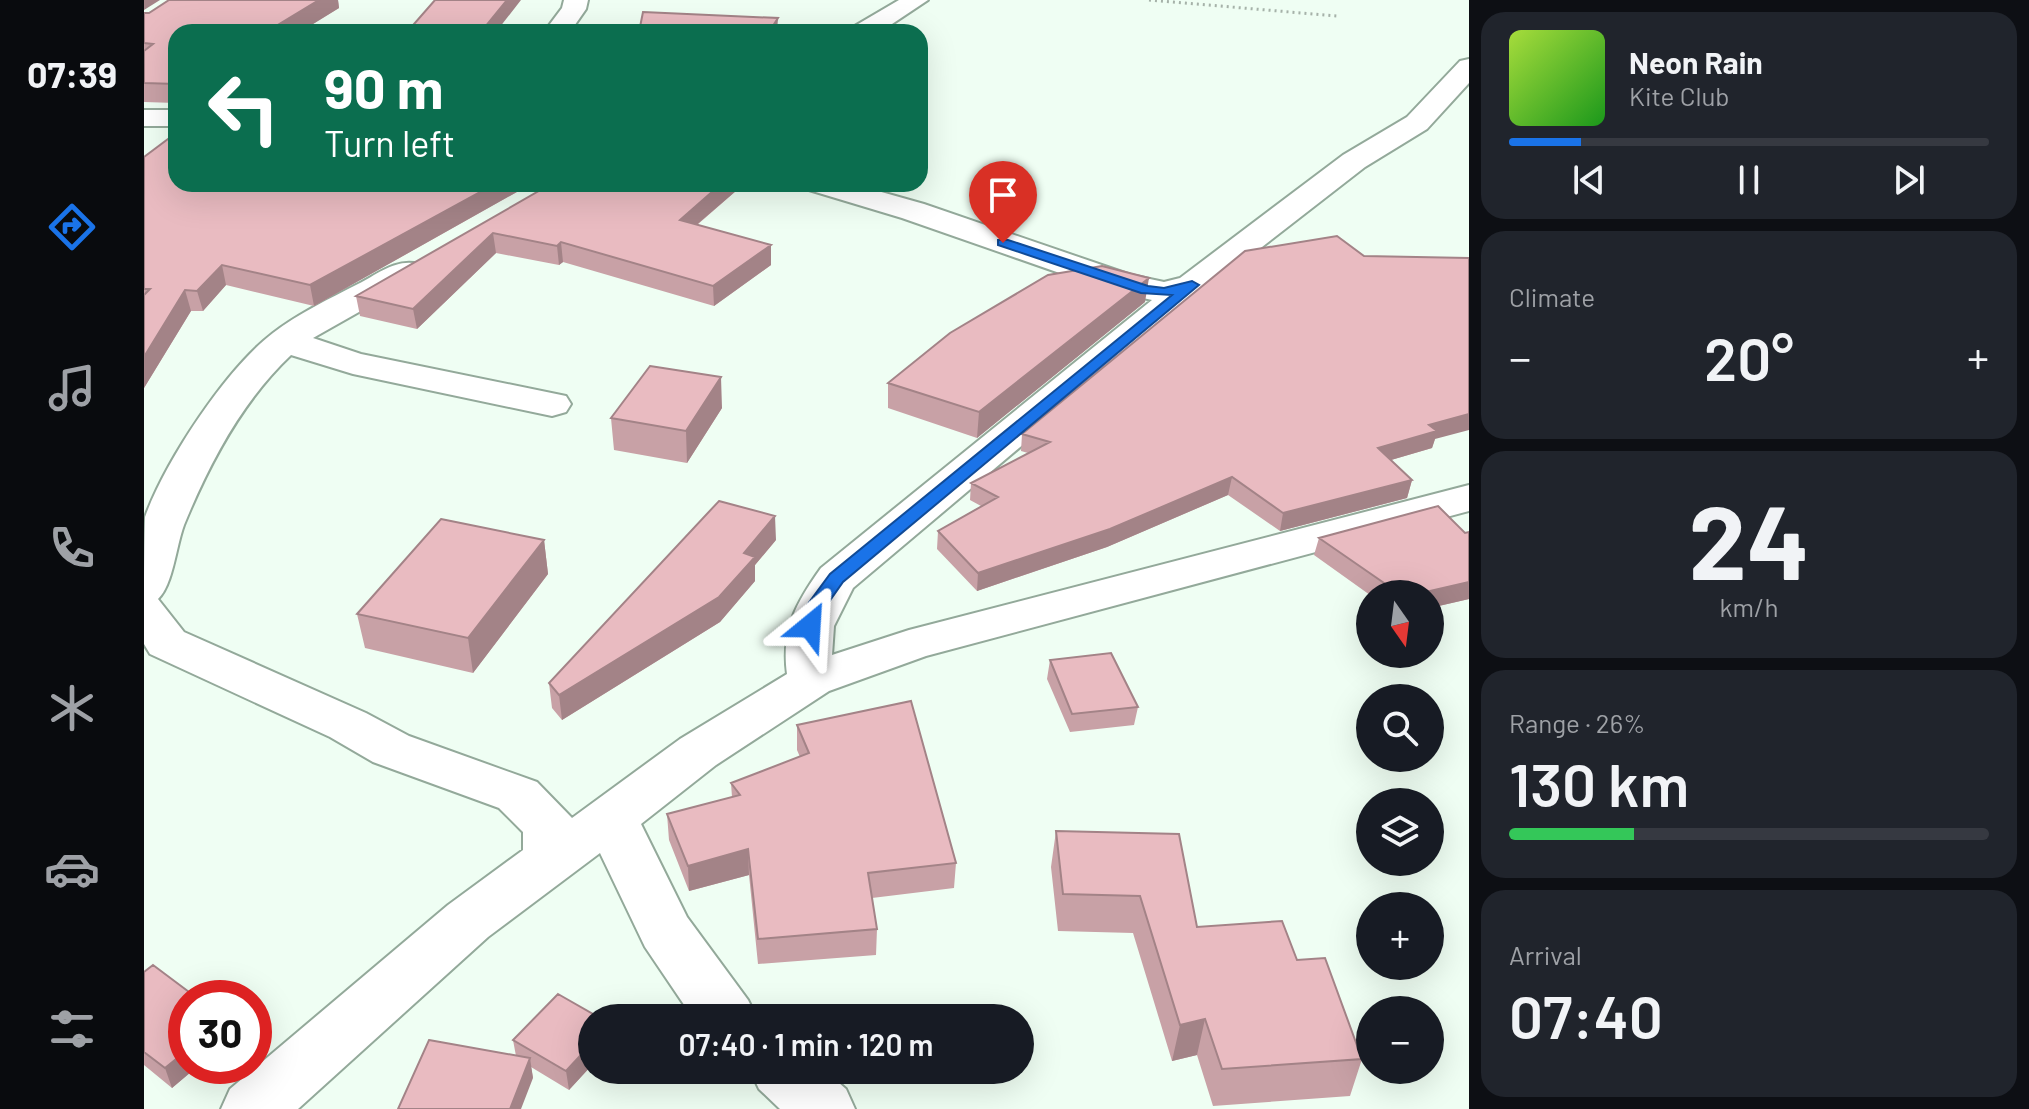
<!DOCTYPE html>
<html lang="en">
<head>
<meta charset="utf-8">
<style>
	:root { --surface:#171b24; --page:#20242c; --text:#f1f3f6; --muted:#9ea1a6; --line:#363941; --accent:#1a73e8 }
	body { margin:0; font-family:Barlow,sans-serif; background:var(--page); color:var(--text); height:100vh; display:flex; flex-direction:column; font-size:30px; white-space:nowrap }
	* { box-sizing:border-box; margin:0 }
	p { font-size:26px; color:var(--muted) }
	.icon { flex:none; width:44px; height:44px; fill:none; stroke:currentColor; stroke-width:2; stroke-linecap:round; stroke-linejoin:round }
	.map { position:relative; flex:1; overflow:hidden }
	.side { display:flex; flex-direction:column; gap:12px; padding:12px; background:#0d0f14; width:560px }
	.side>* { flex:none }
	.guide { position:absolute; left:24px; top:24px; width:760px; height:168px; border-radius:24px; box-shadow:0 8px 32px #0002; background:#0b6e4f; color:#fff; overflow:hidden }
	.needle { width:52px; rotate:166deg }
	.controls { position:absolute; left:1212px; top:580px; display:grid; gap:16px }
	.controls a { display:grid; place-items:center; width:88px; height:88px; border-radius:50%; background:var(--surface); box-shadow:0 8px 32px #0002; font-size:40px }
	.speed { position:absolute; left:24px; top:980px; display:flex; gap:16px; font-size:40px; font-weight:700; text-align:center }
	.speed>* { display:grid; place-content:center; width:104px; height:104px; border-radius:50%; background:var(--surface); box-shadow:0 8px 32px #0002; line-height:1 }
	.speed .limit { border:12px solid #d22; background:#fff; color:#111 }
	.pin { position:absolute; display:grid; place-items:center; width:68px; height:68px; color:#fff; margin:-82px -34px; border-radius:50% 50% 50% 0; rotate:-45deg; box-shadow:0 0 8px #0007 }
	.pin .icon { rotate:45deg }
	.me { position:absolute; width:88px; margin:-44px; rotate:27deg; stroke-linejoin:round; filter:drop-shadow(0 0 6px #0008) }
	.turn { display:flex; align-items:center; gap:28px; height:168px; padding:0 24px; font-size:36px }
	.turn .icon { width:104px; height:104px; stroke-width:2.5 }
	.turn b { display:block; font-size:56px; line-height:68px }
	.big { font-size:60px; font-weight:600; line-height:1.1 }
	.side .card { flex:1; display:flex; flex-direction:column; justify-content:center; gap:12px; min-width:0; padding:0 28px; border-radius:24px; background:var(--page) }
	.side .dial { align-items:center; gap:0 }
	.dial b { font-size:104px; line-height:1 }
	.song { display:flex; align-items:center; gap:24px }
	.cover { width:96px; height:96px; border-radius:12px; background:linear-gradient(135deg,hsl(80 70% 55%),hsl(120 70% 35%)) }
	.played { height:8px; border-radius:4px; background:linear-gradient(90deg,var(--accent) 15%,var(--line) 15%) }
	.keys { display:flex; justify-content:space-around; direction:ltr }
	.heat { display:flex; justify-content:space-between; align-items:center; font-size:44px; direction:ltr }
	.charge { height:12px; border-radius:6px; background:linear-gradient(90deg,#34c759 26%,var(--line) 0) }
	.trip { position:absolute; left:434px; top:1004px; width:456px; height:80px; border-radius:40px; background:var(--surface); box-shadow:0 8px 32px #0002; font-weight:600; line-height:80px; text-align:center }
	main { display:flex; flex:1; min-height:0 }
	.tabs { display:flex; flex-direction:column; width:144px; justify-content:space-around; align-items:center; background:#090b0e; color:var(--muted) }
	.tabs .icon { width:56px; height:56px }
	.tabs .on { color:var(--accent) }
	.tabs b { font-size:36px; color:var(--text) }
	.map>svg:first-child { display:block }
	.lines { fill:none; stroke-linecap:round; stroke-linejoin:round }
	.minor-casing { stroke:#93a99a; stroke-width:4 }
	.path { stroke:#a6b2a9; stroke-width:3; stroke-dasharray:2 4; stroke-linecap:butt }
	.minor { fill:#fff; fill-rule:evenodd }
	.wall { fill:#c8a1a6 }
	.shaded-wall { fill:#a38387 }
	.building { fill:#e9bbc1; stroke:#a38387; stroke-width:2 }
	.route { fill:#1a73e8; stroke:#114b97; stroke-width:2 }
</style>
</head>
<body>
<main>
<nav class="tabs">
<b>07:39</b>
<svg class="icon on" aria-label="directions" viewBox="0 0 24 24"><path d="M12 3l9 9-9 9-9-9zM9 14v-3h6M13 9l2 2-2 2"/></svg>
<svg class="icon" aria-label="music" viewBox="0 0 24 24"><path d="M9 18V5l10-2v13"/><circle cx="6" cy="18" r="3"/><circle cx="16" cy="16" r="3"/></svg>
<svg class="icon" aria-label="phone" viewBox="0 0 24 24"><path d="M5 4h4l2 5-3 2q2 4 5 5l2-3 5 2v4C11 20 4 13 5 4z"/></svg>
<svg class="icon" aria-label="climate" viewBox="0 0 24 24"><path d="M12 3v18M4 7l16 10M4 17L20 7"/></svg>
<svg class="icon" aria-label="car" viewBox="0 0 24 24"><path d="M5 17H2v-5l4-1 3-4h7l3 4 3 1v5h-3M9 17h6M6 11h13"/><circle cx="7" cy="17" r="2"/><circle cx="17" cy="17" r="2"/></svg>
<svg class="icon" aria-label="filters" viewBox="0 0 24 24"><path d="M4 7h16M4 17h16"/><circle cx="9" cy="7" r="2"/><circle cx="15" cy="17" r="2"/></svg>
</nav>
<div class="map">
<svg width="1325" height="1109" viewBox="0 0 1325 1109">
	<rect width="100%" height="100%" fill="#effef3"/>
	<g class="lines">
		<defs>
			<path id="minor" d="M420,0H444L442,9L426,32H400L418,8Z
				M755,0H784L736,32H705L709,27Z
				M1325,59V83L1283,129L1221,167L1060,292L709,588L690,626L688,655L765,630L1325,485V511L782,656L685,691L572,765L497,824L543,917L604,1000L613,1018H549L501,947L456,853L344,937L154,1109H77L86,1089L304,905L379,850V832L355,808L229,762L186,737L6,654L0,644C0,618 0,537 1,517C22,460 82,369 129,333C155,313 185,299 214,284C234,274 252,258 275,264L280,271L275,278L169,338L217,354L422,396L427,404L422,412L408,416L209,374L147,355C98,401 65,464 40,525C32,546 29,585 14,599L40,632L222,713L265,736L393,782L428,818L536,739L643,674C637,630 652,603 677,568L1008,300L967,291L758,218L665,190L661,184H709L780,204L987,275L1020,282L1036,278L1199,155L1263,117L1316,61Z
				M0,110H32V126H0Z
				M606,1070H680L702,1089L711,1109H636L615,1089Z"/>
		</defs>
		<use href="#minor" class="minor-casing"/>
		<path class="path" d="M1005,0L1193,16"/>
		<use href="#minor" class="minor"/>
	</g>
	<path class="wall" d="M25,0H194L195,8L156,32H32V103L0,102V13H5Z
		M0,157L32,184H387L170,306L82,285L59,311H47L0,388Z
		M407,184H600L553,225L627,265L570,306L419,262L415,265L352,253L273,329L216,316L212,296Z
		M1001,302L833,438L744,408V383Z
		M578,408L543,463L470,450L467,418Z
		M878,434L1291,439L1288,448L1247,460L1268,480L1263,498L1136,531L1084,495L963,547L833,591L793,549L794,531L837,506L826,500L827,483L884,453L877,451Z
		M1325,532V599L1286,608V594L1226,595L1170,555L1175,538Z
		M400,540L404,574L329,673L221,648L213,614Z
		M632,540L611,565V581L576,622L418,720L408,708L405,683Z
		M906,660L994,707L990,725L926,732L903,679Z
		M653,725L812,863L810,888L728,898L733,929L732,955L614,964L605,875L545,891L525,840L523,814L588,797L587,783L656,757L653,750Z
		M912,831L1053,927L1153,960L1218,1059L1206,1096L1069,1106L1053,1055L1028,1061L989,933L914,931L907,867Z
		M0,972L42,1066H54L28,1088L0,1065Z
		M448,1018V1065L425,1090L387,1067L389,1078L372,1056L369,1040Z"/>
	<path class="shaded-wall" d="M0,0H16L0,10Z
		M175,0H194L195,8L156,32H122Z
		M363,0H377L352,32H337Z
		M634,18L633,32H625Z
		M351,184H387L170,306L166,285Z
		M577,184H600L536,239V220Z
		M349,233L352,253L273,329L269,309Z
		M417,242L419,262L415,265L413,246Z
		M627,245V265L570,306L569,286Z
		M78,265L82,285L59,311L53,291Z
		M1005,278L1001,302L833,438L835,412Z
		M41,290L47,311L0,388V357Z
		M577,377L578,408L543,463L542,431Z
		M1325,414V430L1291,439L1288,448L1230,465L1234,448L1285,425Z
		M1088,477L1084,495L963,547L833,591L834,573Z
		M1268,480L1263,498L1136,531L1139,513Z
		M631,516L632,540L611,565V581L576,622L418,720L415,695L600,553Z
		M400,540L404,574L329,673L324,638Z
		M1325,582V599L1286,608V594H1273Z
		M604,849L605,875L545,891L544,866Z
		M1061,1019L1053,1055L1028,1061L1036,1025Z
		M448,1043V1065L425,1090L422,1071Z
		M42,1051V1066H54L28,1088L21,1068Z
		M386,1058L389,1078L377,1109H366Z"/>
	<path class="building" d="M25,0H175L122,32H32V84L0,83V51L9,44L0,43V13H5Z
		M291,0H363L337,32H263Z
		M499,12L634,18L625,32H495Z
		M32,133V184H351L166,285L78,265L53,291L41,290L0,357V295L6,289H0V157Z
		M407,184H577L536,220L627,245L569,286L417,242L413,246L349,233L269,309L212,296Z
		M1193,236L1220,256L1325,258V414L1285,425L1293,431L1234,448L1268,480L1139,513L1088,477L966,529L834,573L794,531L854,497L827,483L906,442L878,434L1101,251Z
		M958,266L1005,278L835,412L744,383L806,333L904,275Z
		M506,366L577,377L542,431L467,418Z
		M575,501L631,516L600,553L611,557L575,597L415,695L405,683Z
		M1294,506L1321,533L1325,532V582L1273,594H1256L1175,538Z
		M297,519L400,540L324,638L213,614Z
		M967,653L994,707L928,714L906,660Z
		M767,701L812,863L724,873L733,929L614,939L604,849L544,866L523,814L596,795L587,783L665,753L653,725Z
		M912,831L1035,834L1053,927L1138,921L1153,960L1181,958L1218,1059L1078,1069L1061,1019L1036,1025L996,896L919,894Z
		M9,965L53,998H42V1051L21,1068L0,1052V972Z
		M414,994L456,1018H448V1043L422,1071L369,1040Z
		M285,1040L386,1058L366,1109H254Z"/>
	<path class="route" d="M854,240H864L1004,286L1020,288L1048,281L1055,285L699,582L680,609L673,630H659L656,626L661,608L686,574L1028,295L997,293L854,245Z"/>
</svg>
<div class="controls">
<a><svg class="needle" viewBox="-14 -14 28 28"><path d="M0-13l5 13h-10z" fill="#e53935"/><path d="M0 13l5-13h-10z" fill="#9ea1a6"/></svg></a>
<a><svg class="icon" aria-label="search" viewBox="0 0 24 24"><circle cx="10" cy="10" r="6"/><path d="M15 15l6 6"/></svg></a>
<a><svg class="icon" aria-label="layers" viewBox="0 0 24 24"><path d="M12 4l9 5-9 5-9-5zM3 14l9 5 9-5"/></svg></a>
<a>+</a>
<a>−</a>
</div>
<div class="speed"><div class="limit">30</div></div>
<div class="pin" style="left:859px;top:243px;background:#d93025"><svg class="icon" aria-label="arrive" viewBox="0 0 24 24"><path d="M6 21V4h12l-3 4 3 4H6"/></svg></div>
<svg class="me" style="left:666px;top:626px" viewBox="-20 -20 40 40"><path d="M0-17L14 15 0 8-14 15z" fill="#1a73e8" stroke="#fff" stroke-width="4"/></svg>
<div class="trip">07:40 · 1 min · 120 m</div>
<div class="guide">
<div class="turn"><svg class="icon" aria-label="left" viewBox="0 0 24 24"><path d="M17 20v-9H6M10 6l-5 5 5 5"/></svg><div><b>90 m</b>Turn left</div></div>
</div>
</div>
<section class="side">
<div class="card">
<div class="song"><i class="cover"></i><div><b>Neon Rain</b><p>Kite Club</p></div></div>
<div class="played"></div>
<div class="keys"><svg class="icon" aria-label="previous" viewBox="0 0 24 24"><path d="M18 5L8 12l10 7zM5 5v14"/></svg><svg class="icon" aria-label="pause" viewBox="0 0 24 24"><path d="M8 5v14M16 5v14"/></svg><svg class="icon" aria-label="next" viewBox="0 0 24 24"><path d="M6 5l10 7-10 7zM19 5v14"/></svg></div>
</div>
<div class="card"><p>Climate</p>
<div class="heat"><a>−</a><b class="big">20°</b><a>+</a></div>
</div>
<div class="card dial"><b>24</b><p>km/h</p></div>
<div class="card"><p>Range · 26%</p><b class="big">130 km</b><div class="charge"></div></div>
<div class="card"><p>Arrival</p><b class="big">07:40</b></div>
</section>
</main>
</body>
</html>
